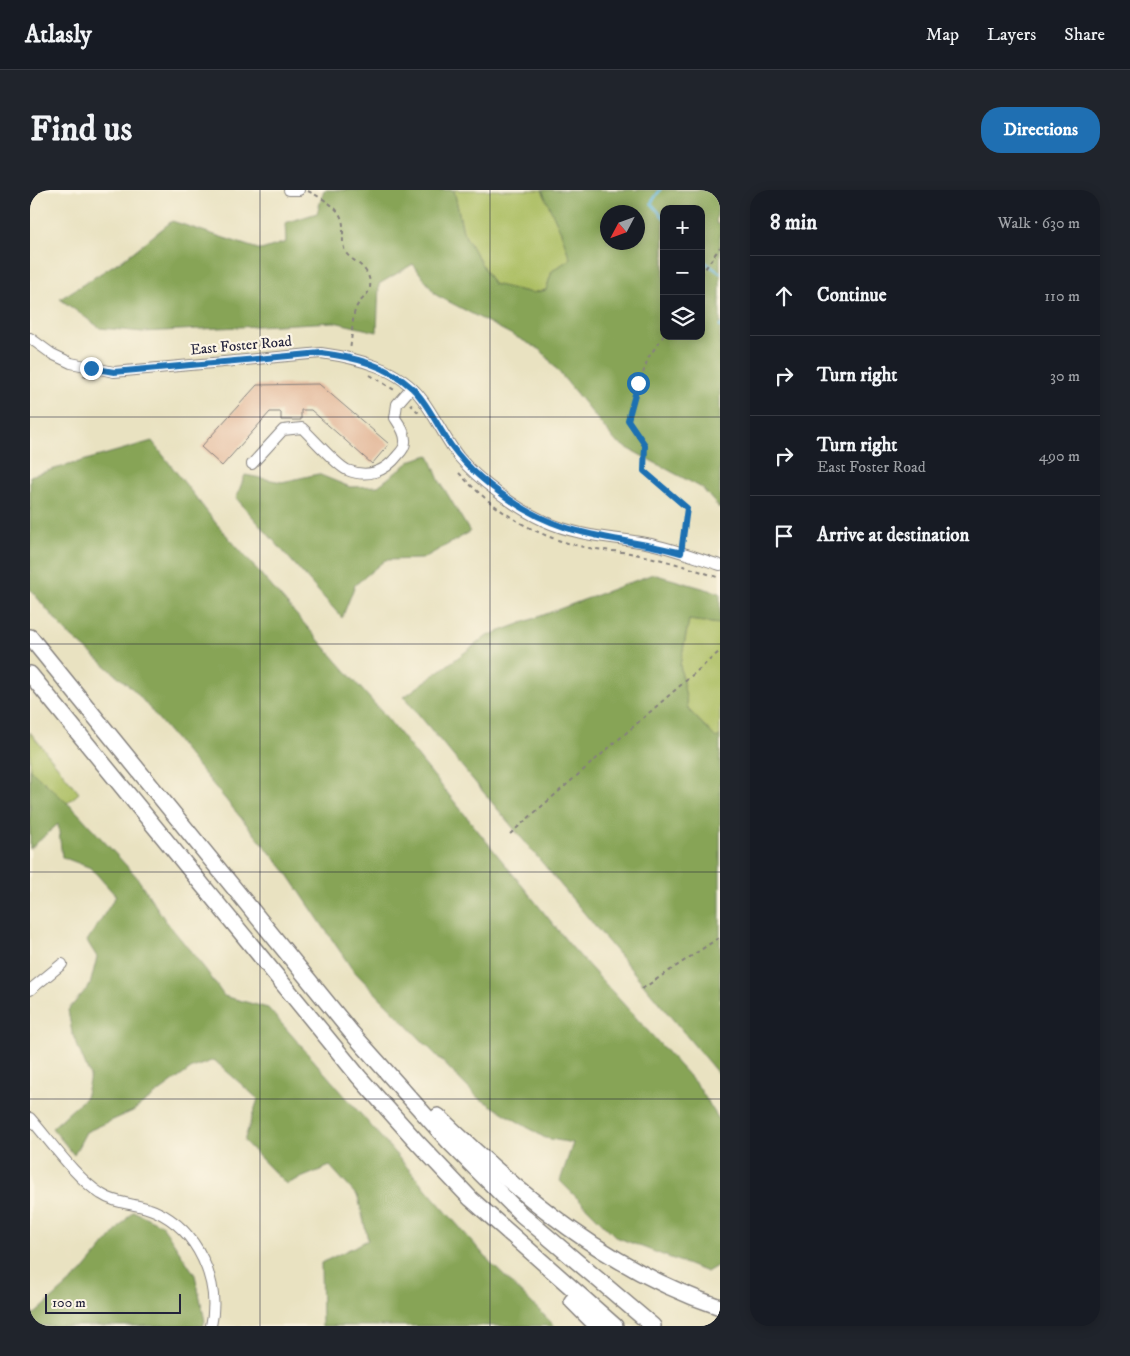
<!DOCTYPE html>
<meta charset="utf-8">
<style>
body{margin:0;font-family:"IM FELL DW Pica",serif;background:#20242c;color:#f1f3f6}
.controls{position:absolute;right:15px;top:15px;display:grid;overflow:hidden;border-radius:10px;box-shadow:0 2px 12px #0003}
.controls button{width:45px;height:45px;display:grid;place-items:center;padding:0;border:0;border-bottom:1px solid #363941;background:#171b24;color:#f1f3f6;font:25px sans-serif}
.compass{position:absolute;left:570px;top:15px;width:45px;height:45px;border-radius:50%;background:#171b24;box-shadow:0 2px 12px #0003;rotate:229deg}
.scale{position:absolute;left:15px;bottom:12px;width:136px;box-sizing:border-box;padding-left:5px;border:2px solid #22223b;border-top:0;font-size:14px;line-height:18px;white-space:nowrap;color:#22223b;-webkit-text-stroke:4px #fcf5e5;paint-order:stroke}
.stop{position:absolute;width:15px;height:15px;margin:-11px;border:4px solid #1f6fb2;border-radius:50%;background:#fff}
.stop.end{background:#1f6fb2;border-color:#fff;box-shadow:0 1px 5px #0008}
.list{margin:0;padding:0;list-style:none}
h2{display:flex;justify-content:space-between;align-items:center;height:65px;margin:0;padding:0 20px;font-size:21px}
h2 small{font-size:16px;font-weight:400;color:#9ea1a6}
.list li{display:grid;grid-template-columns:32px 1fr auto;gap:15px;align-items:center;box-sizing:border-box;height:80px;padding:0 20px;border-top:1px solid #363941}
.list b{display:block;font-size:19px;white-space:nowrap}
.list p{margin:0;font-size:16px;white-space:nowrap;color:#9ea1a6}
.list em{font-size:16px;font-style:normal;color:#9ea1a6}
.icon{flex:none;width:28px;height:28px;fill:none;stroke:currentColor;stroke-width:2;stroke-linecap:round;stroke-linejoin:round}
.map{position:relative;flex:none;width:690px;height:1136px;overflow:hidden;border-radius:20px}
header{display:flex;align-items:center;gap:30px;box-sizing:border-box;height:70px;padding:0 25px;background:#171b24;border-bottom:1px solid #363941}
header strong{font-size:24px}
nav{display:flex;gap:28px;margin-inline-start:auto;font-size:18px}
.intro{display:flex;align-items:center;justify-content:space-between;box-sizing:border-box;height:120px;padding:0 30px}
h1{margin:0;font-size:35px}
.button{padding:12px 22px;border-radius:20px;background:#1f6fb2;color:#fff;font-size:18px;font-weight:700}
main{display:flex;gap:30px;padding:0 30px}
aside{flex:1;background:#171b24;border-radius:20px;box-shadow:0 2px 12px #0003}
.map>svg:first-child{display:block}
.green{fill:#aabd61;stroke:#66704e}
.forest{fill:#87a457;stroke:#546349;fill-rule:evenodd}
.lines{fill:none;stroke-linecap:round;stroke-linejoin:round}
.stream{stroke:#68b9e3;stroke-width:2.5}
.building{fill:#e3b799}
.minor-casing{stroke:#86827e;stroke-width:12}
.highway-casing{stroke:#86827e;stroke-width:18}
.path{stroke:#86827e;stroke-width:2;stroke-dasharray:4 4;stroke-linecap:butt}
.minor{stroke:#fff;stroke-width:10}
.highway{stroke:#fff;stroke-width:15}
.route{stroke:#1f6fb2;stroke-width:6}
.grid{fill:none;stroke:#22223b;stroke-width:1;stroke-opacity:0.55}
.labels{text-anchor:middle;stroke-width:4.5;stroke-linejoin:round;paint-order:stroke}
.street-label{font-size:15px;fill:#22223b;stroke:#fcf5e5}
</style>
<header>
<strong>Atlasly</strong>
<nav><a>Map</a><a>Layers</a><a>Share</a></nav>
</header>
<div class="intro"><h1>Find us</h1><a class="button">Directions</a></div>
<main>
<div class="map">
<svg width="690" height="1136" viewBox="0 0 690 1136">
<rect width="100%" height="100%" fill="#fcf5e5"/>
<filter id="ink" filterUnits="userSpaceOnUse"><feTurbulence type="fractalNoise" baseFrequency=".02" numOctaves="2"/><feDisplacementMap in="SourceGraphic" scale="10" xChannelSelector="R" yChannelSelector="G"/><feConvolveMatrix kernelMatrix="1 2 1 2 8 2 1 2 1" color-interpolation-filters="sRGB"/></filter>
<filter id="wash" filterUnits="userSpaceOnUse"><feTurbulence type="fractalNoise" baseFrequency=".0096" numOctaves="4" result="noise"/><feDisplacementMap in="SourceGraphic" scale="20" xChannelSelector="R" yChannelSelector="G"/><feGaussianBlur stdDeviation="1.12" result="paint"/><feColorMatrix in="noise" values="0 0 0 0 0 0 0 0 0 0 0 0 0 0 0 0 0 1.4 0 .05"/><feComposite in="paint" operator="in"/></filter>
<g filter="url(#wash)">
<rect width="100%" height="100%" fill="#e9e2c1"/>
<!-- green -->
<g class="green">
<polygon points="424,0 512,0 531,42 540,69 522,81 516,100 502,103 463,95 433,42"/>
<polygon points="659,430 690,434 690,546 686,548 658,519 650,475"/>
<polygon points="0,542 49,603 0,645"/>
</g>
<!-- forest -->
<g class="forest">
<path d="M294,0H424L433,42L463,94L502,103L516,100L522,81L540,69L531,42L512,0H690L686,33L690,35V319L672,298L586,252L511,160L406,105L383,74L349,94L347,142L304,132L113,142L70,138L30,109L98,66L142,31L231,60L256,52L255,33L287,23ZM634,19H671V146H634ZM578,22H608V52H578Z"/>
<polygon points="122,251 185,332 357,528 540,755 668,896 690,931 690,1074 677,1082 586,1047 530,991 543,953 515,948 447,907 322,779 257,683 105,501 35,441 0,399 0,286"/>
<polygon points="399,265 409,290 440,342 392,369 355,370 325,395 312,428 206,308 215,285 252,292 288,284 320,297 348,296 382,270"/>
<polygon points="623,384 690,403 690,434 659,430 650,475 658,519 686,548 690,546 690,886 374,507 457,446"/>
<polygon points="0,579 46,621 106,686 135,730 176,780 194,806 238,818 460,1072 525,1136 292,1136 291,1073 338,1050 328,1007 300,976 256,994 214,951 228,909 184,870 162,878 103,921 56,942 44,965 22,938 55,908 60,886 42,843 38,820 60,795 67,767 57,751 86,706 61,678 32,667 28,634 0,659"/>
<polygon points="103,1021 132,1035 165,1085 175,1131 173,1136 0,1136 0,1125 6,1123 52,1082"/>
</g>
<g class="lines">
<!-- stream -->
<g class="stream">
<polyline points="630,0 621,13 634,28"/>
<polyline points="671,69 690,83"/>
<polyline points="690,135 690,137"/>
</g>
</g>
<g id="blocks">
<!-- building -->
<polygon class="building" points="289,194 359,254 342,274 281,220 271,220 271,230 251,230 251,222 240,222 192,276 171,257 227,195"/>
</g>
</g>
<g filter="url(#ink)">
<use href="#blocks" fill-opacity="0" stroke="#86827e" stroke-width="1"/>
<g class="lines">
<defs>
<g id="minor">
<polyline points="259,0 269,0"/>
<path d="M0,148L22,164L41,173L84,182L291,163C327,168 369,178 392,209C406,228 415,249 429,267C448,290 486,318 514,331C544,345 577,347 610,352C637,356 664,367 690,375"/>
<path d="M222,274L253,240L272,238C282,247 306,275 317,280C337,288 355,282 368,265C371,262 375,257 375,252C376,243 369,234 365,228L367,214L381,198"/>
<polyline points="0,800 32,774"/>
<path d="M0,928C21,952 45,987 71,1004C87,1015 108,1013 125,1021C168,1040 191,1092 181,1136"/>
</g>
<g id="highway">
<polyline points="0,447 321,842 420,953 492,1025 623,1136"/>
<polyline points="0,484 329,887 387,952 441,1009 585,1136"/>
<path d="M408,926C491,1006 579,1080 690,1117"/>
<polyline points="542,1111 567,1136"/>
</g>
</defs>
<!-- minor casing -->
<use href="#minor" class="minor-casing"/>
<!-- highway casing -->
<use href="#highway" class="highway-casing"/>
<!-- path -->
<g class="path">
<path d="M278,1C295,10 315,19 313,41C313,49 312,56 316,63C322,72 337,74 340,92C342,105 330,108 326,118C322,125 322,150 320,160"/>
<polyline points="671,85 690,57"/>
<polyline points="634,145 618,168 598,230 615,255 614,281 657,318 652,354"/>
<polyline points="340,185 366,201"/>
<polyline points="53,186 68,189"/>
<polyline points="380,214 391,225"/>
<path d="M429,283C464,321 508,349 559,358C576,361 593,361 609,365C637,370 663,379 690,388"/>
<polyline points="480,644 690,461"/>
<polyline points="612,799 690,747"/>
</g>
<!-- minor -->
<use href="#minor" class="minor"/>
<!-- highway -->
<use href="#highway" class="highway"/>
</g>
</g>
<g class="lines" filter="url(#ink)">
<!-- route -->
<path class="route" d="M61,178L84,182L291,163C324,167 357,175 382,198C397,212 405,232 416,248C432,273 455,293 479,309C537,350 586,345 651,363L657,318L614,281L615,255L598,230L608,193"/>
</g>
<!-- grid -->
<path class="grid" d="M230,0V1136M460,0V1136M0,227H690M0,454H690M0,682H690M0,909H690"/>
<g class="labels">
<!-- street labels -->
<g class="street-label">
<text transform="translate(211 155) rotate(-5)" y="5">East Foster Road</text>
</g>
</g>
</svg>
<div class="controls">
<button>+</button>
<button>−</button>
<button><svg class="icon" aria-label="layers" viewBox="0 0 24 24"><path d="M12 4l9 5-9 5-9-5zM3 14l9 5 9-5"/></svg></button>
</div>
<svg class="compass" viewBox="-18 -18 36 36"><path d="M0-13l5 13h-10z" fill="#e53935"/><path d="M0 13l5-13h-10z" fill="#9ea1a6"/></svg>
<div class="scale">100 m</div>
<div class="stop" style="left:608px;top:193px"></div>
<div class="stop end" style="left:61px;top:178px"></div>
</div>
<aside>
<h2>8 min<small>Walk · 630 m</small></h2>
<ul class="list">
<li><svg class="icon" aria-label="ahead" viewBox="0 0 24 24"><path d="M12 20V5M6 11l6-6 6 6"/></svg><div><b>Continue</b></div><em>110 m</em></li>
<li><svg class="icon" aria-label="right" viewBox="0 0 24 24"><path d="M7 20v-9h11M14 6l5 5-5 5"/></svg><div><b>Turn right</b></div><em>30 m</em></li>
<li><svg class="icon" aria-label="right" viewBox="0 0 24 24"><path d="M7 20v-9h11M14 6l5 5-5 5"/></svg><div><b>Turn right</b><p>East Foster Road</p></div><em>490 m</em></li>
<li><svg class="icon" aria-label="arrive" viewBox="0 0 24 24"><path d="M6 21V4h12l-3 4 3 4H6"/></svg><div><b>Arrive at destination</b></div></li>
</ul>
</aside>
</main>
